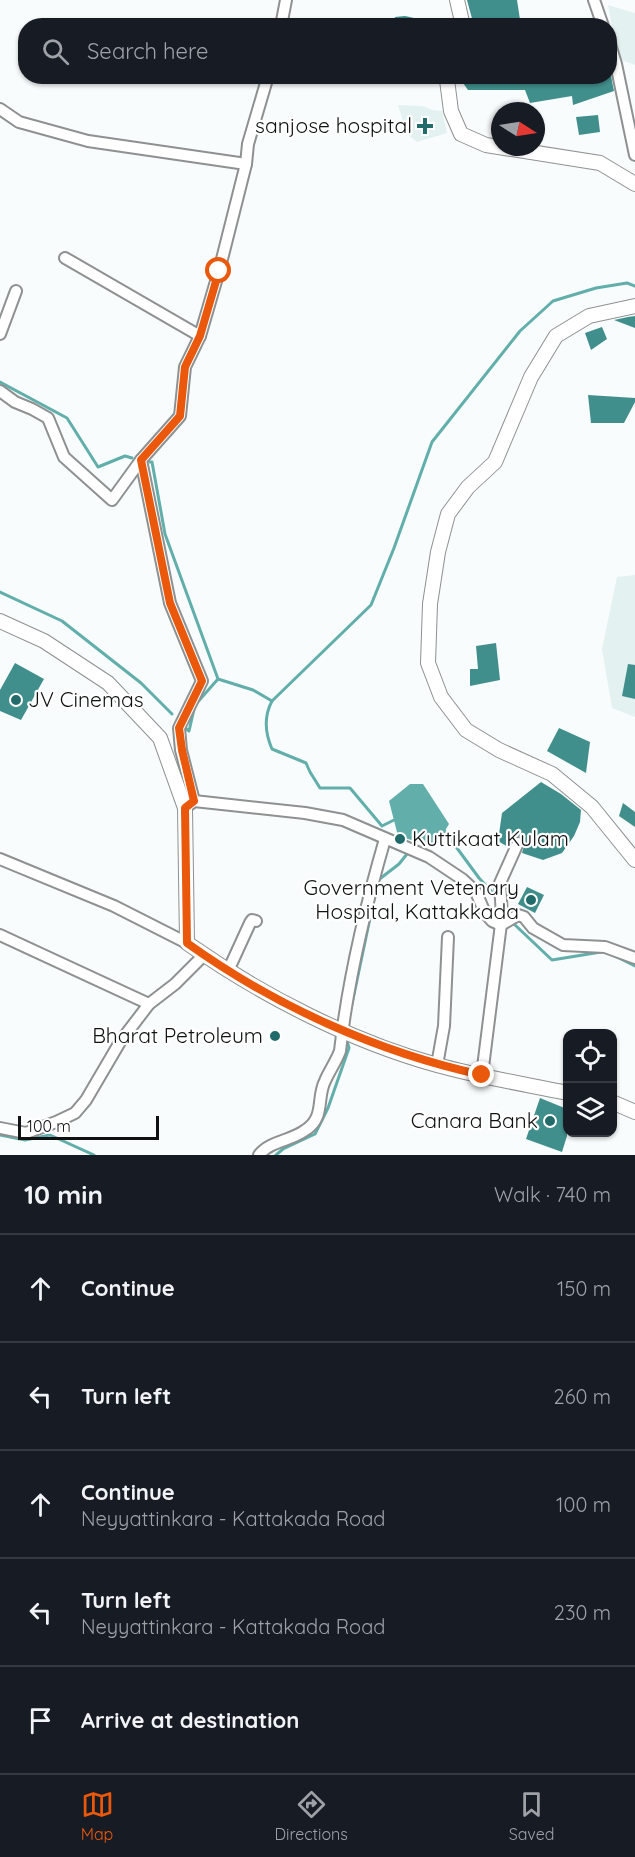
<!DOCTYPE html>
<meta charset="utf-8">
<style>
body{margin:0;font-family:Quicksand,sans-serif;background:#242831;color:#f1f3f6}
.controls{position:absolute;right:18px;bottom:18px;display:grid;overflow:hidden;border-radius:12px;box-shadow:0 2px 4px #0004}
.controls button{width:54px;height:54px;display:grid;place-items:center;padding:0;border:0;border-bottom:2px solid #363941;background:#171b24;color:#f1f3f6;font:30px sans-serif}
.compass{position:absolute;left:491px;top:102px;width:54px;height:54px;border-radius:50%;background:#171b24;box-shadow:0 2px 4px #0004;rotate:102deg}
.scale{position:absolute;left:18px;bottom:15px;width:141px;box-sizing:border-box;padding-left:6px;border:3px solid #101212;border-top:0;font-size:16px;line-height:21px;white-space:nowrap;color:#101212;-webkit-text-stroke:4px #fff;paint-order:stroke}
.stop{position:absolute;width:18px;height:18px;margin:-14px;border:4px solid #ea580c;border-radius:50%;background:#fff}
.stop.end{background:#ea580c;border-color:#fff;box-shadow:0 2px 6px #0008}
.list{margin:0;padding:0;list-style:none}
h2{display:flex;justify-content:space-between;align-items:center;height:78px;margin:0;padding:0 24px;font-size:26px}
h2 small{font-size:20px;font-weight:400;color:#9ea1a6}
.list li{display:grid;grid-template-columns:39px 1fr auto;gap:18px;align-items:center;box-sizing:border-box;height:108px;padding:0 24px;border-top:2px solid #363941}
.list b{display:block;font-size:22px;white-space:nowrap}
.list p{margin:0;font-size:20px;white-space:nowrap;color:#9ea1a6}
.list em{font-size:20px;font-style:normal;color:#9ea1a6}
.icon{flex:none;width:33px;height:33px;fill:none;stroke:currentColor;stroke-width:2;stroke-linecap:round;stroke-linejoin:round}
.map{position:relative;flex:none;width:635px;height:1155px;overflow:hidden}
.search{position:absolute;background:#171b24;box-shadow:0 2px 4px #0004;left:18px;right:18px;top:18px;height:66px;display:flex;align-items:center;gap:15px;box-sizing:border-box;padding:0 21px;border-radius:24px;color:#9ea1a6;font-size:22px}
.sheet{height:618px;background:#171b24}
nav{display:flex;justify-content:space-around;align-items:center;box-sizing:border-box;height:84px;border-top:2px solid #363941;background:#171b24;font-size:16px;color:#9ea1a6}
nav a{display:grid;justify-items:center;gap:3px}
nav .on{color:#ea580c}
.map>svg:first-child{display:block}
.built{fill:#e4f1f1}
.water{fill:#61aeaa}
.lines{fill:none;stroke-linecap:round;stroke-linejoin:round}
.stream{stroke:#61aeaa;stroke-width:3}
.building{fill:#418f8c}
.minor-casing{stroke:#8e9191;stroke-width:14}
.major-casing{stroke:#8e9191;stroke-width:16}
.minor{stroke:#fff;stroke-width:10}
.major{stroke:#fff;stroke-width:14}
.route{stroke:#ea580c;stroke-width:8}
.poi-dot{fill:#216c6a;stroke:#fff;stroke-width:2}
.labels{text-anchor:middle;stroke-width:4.5;stroke-linejoin:round;paint-order:stroke}
.poi-label{font-size:21px;fill:#101212;stroke:#fff;text-anchor:end}
</style>
<div class="map">
<svg width="635" height="1155" viewBox="0 0 635 1155">
<rect width="100%" height="100%" fill="#f8fcfc"/>
<!-- built -->
<g class="built">
<polygon points="608,5 635,13 635,65 618,59"/>
<polygon points="398,105 423,106 432,110 442,111 447,133 417,142 407,134"/>
<polygon points="635,575 635,717 612,708 602,649 617,577"/>
</g>
<!-- water -->
<polygon class="water" points="410,784 423,784 449,824 435,847 398,836 389,801"/>
<g class="lines">
<!-- stream -->
<g class="stream">
<polyline points="0,382 67,418 98,467 125,456 132,458"/>
<path d="M150,462H152L165,534L218,679L253,690L272,701C264,716 265,733 272,749L306,763L310,772L320,788H350L382,826L396,819"/>
<polyline points="0,592 62,621 141,683 172,714"/>
<polyline points="272,701 371,605 394,548 432,442 520,331 553,301 596,288 627,283 635,286"/>
<polyline points="184,727 189,731 195,705 218,679"/>
<polyline points="443,829 479,878 494,894"/>
<polyline points="377,881 399,864 407,854"/>
<polyline points="514,924 552,960 601,952"/>
<polyline points="615,956 635,966"/>
<polyline points="352,1004 374,899"/>
<polyline points="0,1135 25,1140 50,1135 94,1155"/>
<polyline points="276,1155 283,1149 315,1134 328,1108 349,1048 347,1041"/>
</g>
</g>
<!-- building -->
<g class="building">
<polygon points="467,0 517,0 521,26 474,26"/>
<polygon points="405,16 432,22 432,26 392,26 395,17"/>
<polygon points="458,76 611,76 614,91 573,105 572,96 530,103 525,90 468,90"/>
<polygon points="598,115 600,132 579,135 576,117"/>
<polygon points="635,316 635,328 614,320 628,317"/>
<polygon points="602,327 607,339 591,350 585,333"/>
<polygon points="588,395 635,398 635,402 624,423 591,423"/>
<polygon points="496,643 500,680 470,686 470,669 478,669 476,646"/>
<polygon points="15,663 44,679 21,720 0,711 0,690"/>
<polygon points="628,664 635,665 635,699 622,696"/>
<polygon points="559,728 590,742 586,773 547,751"/>
<polygon points="541,782 561,794 581,810 580,822 574,836 562,853 543,860 522,853 525,843 521,836 513,837 508,847 498,841 502,813"/>
<polygon points="623,803 635,812 635,827 619,816"/>
<polygon points="527,887 544,895 535,913 518,904"/>
<polygon points="540,1098 567,1109 567,1136 562,1152 526,1139"/>
</g>
<g class="lines">
<defs>
<g id="minor">
<polyline points="594,0 603,26"/>
<polyline points="281,26 286,0"/>
<polyline points="610,44 616,64 635,155"/>
<polyline points="0,109 19,122 88,141 246,164"/>
<polyline points="65,258 200,336"/>
<polyline points="0,334 16,291"/>
<polyline points="0,391 15,402 32,409 48,418 64,457 112,500 141,460"/>
<polyline points="194,801 305,813 343,820 429,857 462,879 476,892 485,913 492,921 501,925 518,915 524,917 533,928 563,945 605,947 635,958"/>
<polyline points="185,808 194,801 181,750 179,728 202,681 170,603 141,460 180,416 185,367 200,336 219,271 246,164 248,144 268,76"/>
<polyline points="0,859 114,906 187,943"/>
<polyline points="0,935 149,1004"/>
<polyline points="228,971 250,923 252,920 256,921"/>
<polyline points="437,1065 444,1026 448,937"/>
<polyline points="482,1075 502,916 500,883 518,843"/>
<polyline points="0,1128 26,1133 56,1122 75,1113 86,1100 120,1042 149,1004 175,984 204,955"/>
<path d="M259,1155C270,1141 290,1141 304,1131C326,1118 316,1098 325,1081C329,1071 336,1062 340,1051C348,979 365,908 385,839"/>
</g>
<g id="major">
<polyline points="457,0 463,26"/>
<polyline points="449,76 447,80 451,111 461,134 486,145 600,163 635,184"/>
<polyline points="635,306 589,316 556,336 531,377 495,462 468,487 448,514 438,552 430,604 428,663 441,697 466,730 499,750 552,774 592,807 635,860"/>
<path d="M0,621L44,641L108,683L160,738L185,808L187,943C261,995 350,1041 437,1065C480,1077 524,1084 568,1093"/>
<polyline points="612,1102 635,1112"/>
</g>
</defs>
<!-- minor casing -->
<use href="#minor" class="minor-casing"/>
<!-- major casing -->
<use href="#major" class="major-casing"/>
<!-- minor -->
<use href="#minor" class="minor"/>
<!-- major -->
<use href="#major" class="major"/>
</g>
<g class="lines">
<!-- route -->
<path class="route" d="M219,271L200,336L185,367L180,416L141,460L170,603L202,681L179,728L182,750L194,801L185,808L187,943C275,1006 377,1052 482,1075"/>
</g>
<!-- markers -->
<g class="poi-dot">
<path d="M422 117h6v6h6v6h-6v6h-6v-6h-6v-6h6z"/>
<circle cx="16" cy="700" r="6"/>
<circle cx="400" cy="839" r="6"/>
<circle cx="531" cy="900" r="6"/>
<circle cx="275" cy="1036" r="6"/>
<circle cx="550" cy="1121" r="6"/>
</g>
<g class="labels">
<!-- poi labels -->
<g class="poi-label">
<text x="412" y="133">sanjose hospital</text>
<text x="28" y="707" text-anchor="start">JV Cinemas</text>
<text x="412" y="846" text-anchor="start">Kuttikaat Kulam</text>
<text x="519" y="895">Government Vetenary<tspan x="519" dy="24">Hospital, Kattakkada</tspan></text>
<text x="263" y="1043">Bharat Petroleum</text>
<text x="538" y="1128">Canara Bank</text>
</g>
</g>
</svg>
<div class="controls">
<button><svg class="icon" aria-label="locate" viewBox="0 0 24 24"><circle cx="12" cy="12" r="6"/><path d="M12 2v4M12 18v4M2 12h4M18 12h4"/></svg></button>
<button><svg class="icon" aria-label="layers" viewBox="0 0 24 24"><path d="M12 4l9 5-9 5-9-5zM3 14l9 5 9-5"/></svg></button>
</div>
<svg class="compass" viewBox="-18 -18 36 36"><path d="M0-13l5 13h-10z" fill="#e53935"/><path d="M0 13l5-13h-10z" fill="#9ea1a6"/></svg>
<div class="scale">100 m</div>
<div class="stop" style="left:219px;top:271px"></div>
<div class="stop end" style="left:482px;top:1075px"></div>
<div class="search"><svg class="icon" aria-label="search" viewBox="0 0 24 24"><circle cx="10" cy="10" r="6"/><path d="M15 15l6 6"/></svg>Search here</div>
</div>
<section class="sheet">
<h2>10 min<small>Walk · 740 m</small></h2>
<ul class="list">
<li><svg class="icon" aria-label="ahead" viewBox="0 0 24 24"><path d="M12 20V5M6 11l6-6 6 6"/></svg><div><b>Continue</b></div><em>150 m</em></li>
<li><svg class="icon" aria-label="left" viewBox="0 0 24 24"><path d="M17 20v-9H6M10 6l-5 5 5 5"/></svg><div><b>Turn left</b></div><em>260 m</em></li>
<li><svg class="icon" aria-label="ahead" viewBox="0 0 24 24"><path d="M12 20V5M6 11l6-6 6 6"/></svg><div><b>Continue</b><p>Neyyattinkara - Kattakada Road</p></div><em>100 m</em></li>
<li><svg class="icon" aria-label="left" viewBox="0 0 24 24"><path d="M17 20v-9H6M10 6l-5 5 5 5"/></svg><div><b>Turn left</b><p>Neyyattinkara - Kattakada Road</p></div><em>230 m</em></li>
<li><svg class="icon" aria-label="arrive" viewBox="0 0 24 24"><path d="M6 21V4h12l-3 4 3 4H6"/></svg><div><b>Arrive at destination</b></div></li>
</ul>
</section>
<nav>
<a class="on"><svg class="icon" aria-label="map" viewBox="0 0 24 24"><path d="M3 6l6-2 6 2 6-2v14l-6 2-6-2-6 2zM9 4v14M15 6v14"/></svg>Map</a>
<a><svg class="icon" aria-label="directions" viewBox="0 0 24 24"><path d="M12 3l9 9-9 9-9-9zM9 14v-3h6M13 9l2 2-2 2"/></svg>Directions</a>
<a><svg class="icon" aria-label="saved" viewBox="0 0 24 24"><path d="M7 4h10v16l-5-4-5 4z"/></svg>Saved</a>
</nav>
